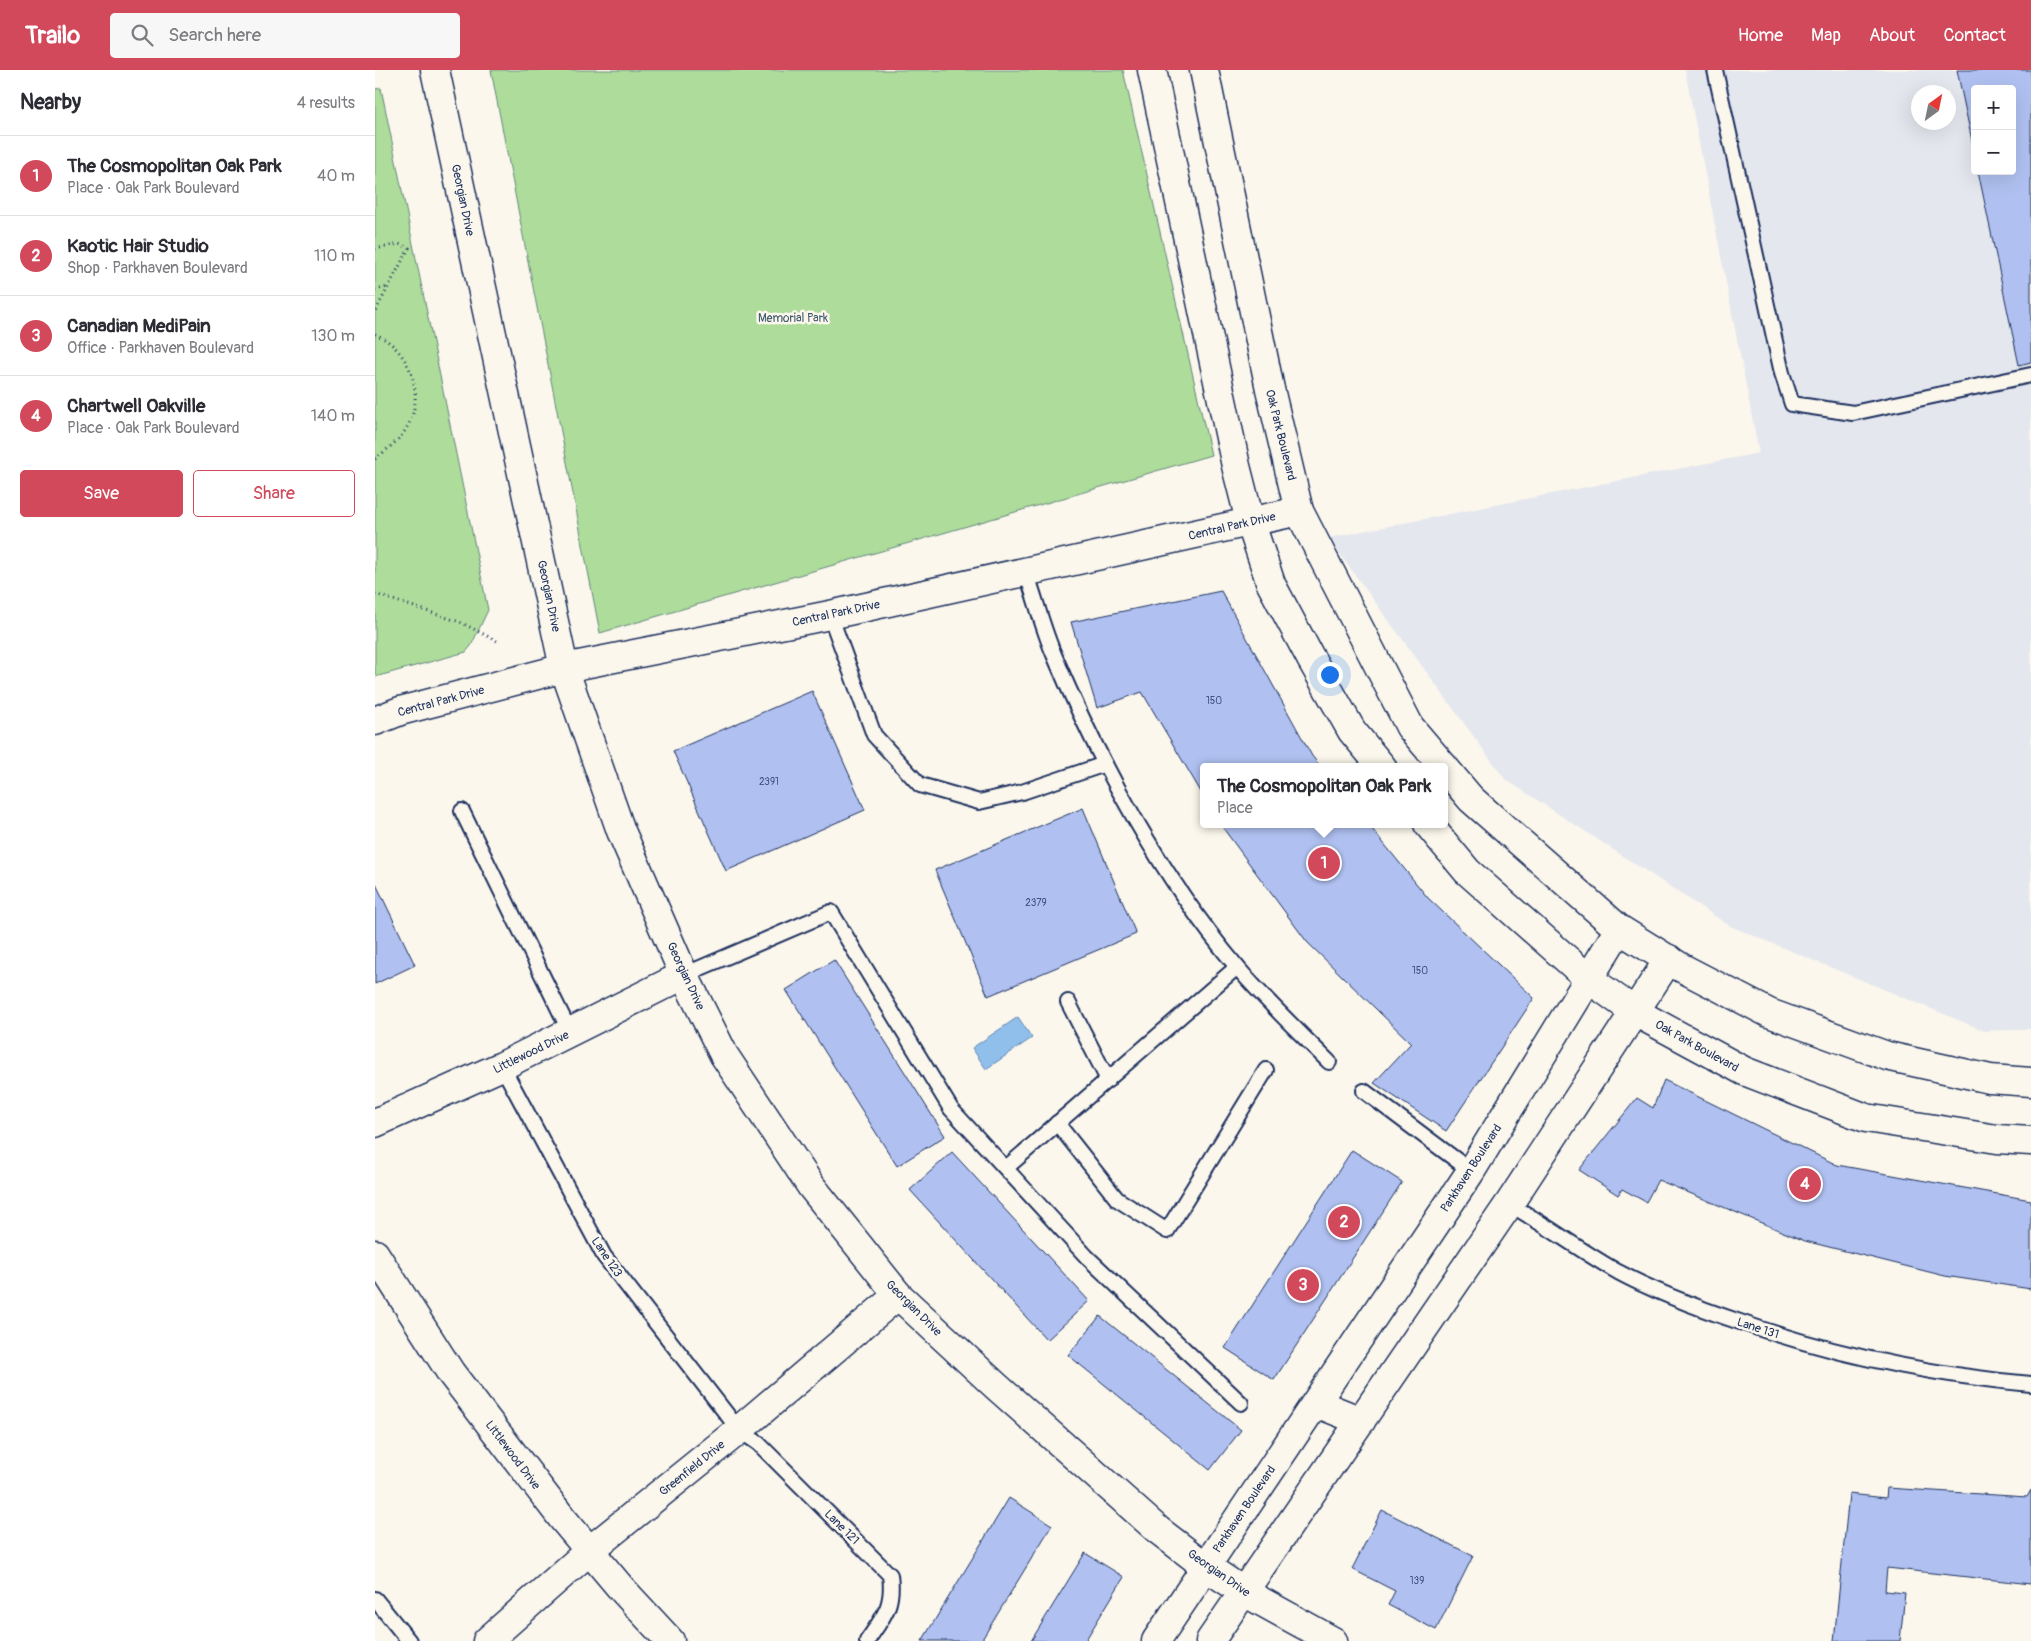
<!DOCTYPE html>
<meta charset="utf-8">
<style>
body{margin:0;font-family:Pangolin,sans-serif;background:#f7f7f7;color:#2b2b33}
.controls{position:absolute;right:15px;top:15px;display:grid;overflow:hidden;border-radius:5px;box-shadow:0 5px 20px #0002}
.controls button{width:45px;height:45px;display:grid;place-items:center;padding:0;border:0;border-bottom:1px solid #e1e1e2;background:#fff;color:#2b2b33;font:25px sans-serif}
.compass{position:absolute;left:1536px;top:15px;width:45px;height:45px;border-radius:50%;background:#fff;box-shadow:0 5px 20px #0002;rotate:33deg}
.you{position:absolute;left:954px;top:604px;width:18px;height:18px;margin:-12px;border:4px solid #fff;border-radius:50%;background:#1a73e8;box-shadow:0 0 0 8px #1a73e833}
.badge{display:grid;place-items:center;width:32px;height:32px;border-radius:50%;background:#d1495b;color:#fff;font-size:16px;font-weight:700}
.pin{position:absolute;translate:-50% -50%;border:2px solid #fff;box-shadow:0 1px 5px #0006}
.popup{position:absolute;left:825px;top:693px;width:248px;height:65px;box-sizing:border-box;display:grid;place-content:center;border-radius:5px;background:#fff;filter:drop-shadow(0 1px 4px #0005);font-size:16px;white-space:nowrap;color:#7c7c81}
.popup b{font-size:19px;color:#2b2b33}
.popup::after{content:'';position:absolute;left:50%;top:100%;margin-left:-10px;border:10px solid transparent;border-top-color:#fff}
.list{margin:0;padding:0;list-style:none}
h2{display:flex;justify-content:space-between;align-items:center;height:65px;margin:0;padding:0 20px;font-size:21px}
h2 small{font-size:16px;font-weight:400;color:#7c7c81}
.list li{display:grid;grid-template-columns:32px 1fr auto;gap:15px;align-items:center;box-sizing:border-box;height:80px;padding:0 20px;border-top:1px solid #e1e1e2}
.list b{display:block;font-size:19px;white-space:nowrap}
.list p{margin:0;font-size:16px;white-space:nowrap;color:#7c7c81}
.list em{font-size:16px;font-style:normal;color:#7c7c81}
.actions{display:flex;gap:10px;padding:15px 20px}
.actions a{flex:1;padding:11px 0;border:1px solid #d1495b;border-radius:5px;text-align:center;font-size:18px;color:#d1495b}
.actions .main{background:#d1495b;color:#fff}
.icon{flex:none;width:28px;height:28px;fill:none;stroke:currentColor;stroke-width:2;stroke-linecap:round;stroke-linejoin:round}
.map{position:relative;flex:none;width:1656px;height:1571px;overflow:hidden}
header{display:flex;align-items:center;gap:30px;box-sizing:border-box;height:70px;padding:0 25px;background:#d1495b;color:#fff}
header strong{font-size:24px}
nav{display:flex;gap:28px;margin-inline-start:auto;font-size:18px}
.search{width:350px;height:45px;background:#f7f7f7;display:flex;align-items:center;gap:12px;box-sizing:border-box;padding:0 18px;border-radius:5px;color:#7c7c81;font-size:19px}
main{display:flex}
aside{flex:1;background:#fff}
.map>svg:first-child{display:block}
.built{fill:#e4e7ee;fill-rule:evenodd}
.green{fill:#aedc9b;stroke:#64867c}
.water{fill:#90bfeb;stroke:#6185b3}
.building{fill:#b0c1f1;stroke:#1b2f5e}
.lines{fill:none;stroke-linecap:round;stroke-linejoin:round}
.service-casing{stroke:#1b2f5e;stroke-width:18}
.minor-casing{stroke:#1b2f5e;stroke-width:31}
.tertiary-casing{stroke:#1b2f5e;stroke-width:31}
.path{stroke:#1b2f5e;stroke-width:3;stroke-dasharray:1 4;stroke-linecap:butt}
.service{stroke:#fbf7ec;stroke-width:14}
.minor{stroke:#fbf7ec;stroke-width:28}
.tertiary{stroke:#fbf7ec;stroke-width:28}
.labels{text-anchor:middle;stroke-width:5;stroke-linejoin:round;paint-order:stroke}
.number-label{font-size:10px;fill:#405483}
.street-label{font-size:12px;fill:#1b2f5e;stroke:#fbf7ec}
.park-label{font-size:12px;fill:#405a6d;stroke:#fbf7ec}
</style>
<header>
<strong>Trailo</strong>
<div class="search"><svg class="icon" aria-label="search" viewBox="0 0 24 24"><circle cx="10" cy="10" r="6"/><path d="M15 15l6 6"/></svg>Search here</div>
<nav><a>Home</a><a>Map</a><a>About</a><a>Contact</a></nav>
</header>
<main>
<aside>
<h2>Nearby<small>4 results</small></h2>
<ul class="list">
<li><span class="badge">1</span><div><b>The Cosmopolitan Oak Park</b><p>Place · Oak Park Boulevard</p></div><em>40 m</em></li>
<li><span class="badge">2</span><div><b>Kaotic Hair Studio</b><p>Shop · Parkhaven Boulevard</p></div><em>110 m</em></li>
<li><span class="badge">3</span><div><b>Canadian MediPain</b><p>Office · Parkhaven Boulevard</p></div><em>130 m</em></li>
<li><span class="badge">4</span><div><b>Chartwell Oakville</b><p>Place · Oak Park Boulevard</p></div><em>140 m</em></li>
</ul>
<div class="actions"><a class="main">Save</a><a>Share</a></div>
</aside>
<div class="map">
<svg width="1656" height="1571" viewBox="0 0 1656 1571">
<rect width="100%" height="100%" fill="#fbf7ec"/>
<filter id="ink" filterUnits="userSpaceOnUse"><feTurbulence type="fractalNoise" baseFrequency=".02" numOctaves="2"/><feDisplacementMap in="SourceGraphic" scale="10" xChannelSelector="R" yChannelSelector="G"/><feConvolveMatrix kernelMatrix="1 2 1 2 8 2 1 2 1" color-interpolation-filters="sRGB"/></filter>
<g filter="url(#ink)">
<!-- built -->
<path class="built" d="M1310,0H1656V959L1610,961L1355,856L1130,709L953,468L1384,383ZM1600,19H1637V101H1600ZM1544,22H1574V52H1544Z"/>
<!-- green -->
<g class="green">
<polygon points="116,0 748,0 836,385 225,563"/>
<polygon points="6,18 113,540 96,576 91,582 0,607 0,19"/>
</g>
<!-- water -->
<polygon class="water" points="643,947 657,968 611,999 597,978"/>
<!-- building -->
<g class="building">
<polygon points="1582,0 1656,0 1656,292 1644,295 1603,101 1637,101 1637,19 1600,19 1600,85"/>
<polygon points="846,521 937,686 946,697 829,697 829,727 767,622 722,638 696,552"/>
<polygon points="437,621 490,740 351,801 298,681"/>
<polygon points="708,738 761,864 613,926 560,800"/>
<polygon points="845,754 993,754 1053,828 1159,928 1071,1061 999,1013 1036,973 932,872"/>
<polygon points="0,812 40,895 0,914"/>
<polygon points="459,890 570,1066 522,1096 411,920"/>
<polygon points="1289,1010 1462,1095 1656,1130 1656,1219 1570,1206 1430,1171 1283,1110 1271,1132 1247,1119 1243,1125 1204,1100 1262,1028 1278,1038"/>
<polygon points="977,1080 1027,1112 899,1310 850,1278"/>
<polygon points="577,1082 714,1231 672,1270 535,1120"/>
<polygon points="725,1246 866,1360 835,1400 693,1285"/>
<polygon points="1512,1418 1652,1427 1656,1420 1656,1514 1512,1498 1510,1521 1530,1523 1525,1571 1459,1571 1474,1424 1511,1428"/>
<polygon points="634,1428 677,1455 606,1571 547,1571"/>
<polygon points="1007,1440 1098,1486 1061,1560 1013,1535 1020,1521 977,1499"/>
<polygon points="710,1483 749,1507 710,1571 656,1571"/>
</g>
<g class="lines">
<defs>
<g id="service">
<polyline points="1340,0 1407,303 1417,334 1478,343 1656,305"/>
<path d="M651,502C661,530 668,560 680,587C725,694 787,808 862,897C890,930 923,961 954,992"/>
<polyline points="455,545 499,665 545,715 604,732 647,722 730,694"/>
<polyline points="87,741 195,962"/>
<polyline points="309,905 456,842 576,1039 712,1187 866,1333"/>
<polyline points="693,932 733,1010"/>
<path d="M127,996L229,1186L364,1360L383,1373L515,1505C519,1536 509,1546 492,1571"/>
<polyline points="989,1021 1096,1101"/>
<polyline points="682,1053 742,1129 792,1161 891,1000"/>
<polyline points="631,1098 862,897"/>
<path d="M1134,1134C1171,1155 1206,1181 1243,1202C1282,1223 1323,1238 1365,1252C1460,1285 1556,1305 1656,1314"/>
<polyline points="0,1529 34,1571"/>
</g>
<g id="minor">
<polyline points="60,0 189,598 246,761 309,905 349,985 436,1116 523,1225 621,1316 783,1460 830,1496 869,1522 958,1571"/>
<polyline points="0,651 25,641 189,598 455,545 924,441"/>
<polyline points="0,1053 127,996 309,905"/>
<polyline points="0,1184 76,1303 187,1448 245,1517 295,1571"/>
<polyline points="941,1333 986,1351"/>
<polyline points="112,1571 214,1481 364,1360 523,1225"/>
<polyline points="781,1571 1096,1101 1244,859"/>
<polyline points="835,1571 1134,1134 1294,889"/>
</g>
<g id="tertiary">
<polyline points="777,0 861,396 875,451 896,514 935,587 977,661 1007,697"/>
<polyline points="829,0 895,319 924,441 1035,657 1069,697"/>
<polyline points="1069,697 1096,729 1244,859 1307,898 1394,943 1512,986 1615,1009 1656,1012"/>
<polyline points="1053,754 1092,801 1214,909 1260,942 1369,1001 1491,1048 1622,1069 1656,1071"/>
</g>
</defs>
<!-- service casing -->
<use href="#service" class="service-casing"/>
<!-- minor casing -->
<use href="#minor" class="minor-casing"/>
<!-- tertiary casing -->
<use href="#tertiary" class="tertiary-casing"/>
<!-- path -->
<g class="path">
<polyline points="0,179 24,174 34,178 0,242"/>
<polyline points="0,220 13,217"/>
<path d="M0,264C35,279 52,325 31,359C24,371 11,380 0,389"/>
<polyline points="0,524 85,552 124,572"/>
</g>
<!-- service -->
<use href="#service" class="service"/>
<!-- minor -->
<use href="#minor" class="minor"/>
<!-- tertiary -->
<use href="#tertiary" class="tertiary"/>
</g>
</g>
<g class="labels">
<!-- number labels -->
<g class="number-label">
<text x="839" y="634">150</text>
<text x="394" y="715">2391</text>
<text x="661" y="836">2379</text>
<text x="1045" y="904">150</text>
<text x="1042" y="1514">139</text>
</g>
<!-- street labels -->
<g class="street-label">
<text transform="translate(88 130) rotate(78)" y="4">Georgian Drive</text>
<text transform="translate(906 365) rotate(76)" y="4">Oak Park Boulevard</text>
<text transform="translate(857 456) rotate(-13)" y="4">Central Park Drive</text>
<text transform="translate(174 526) rotate(78)" y="4">Georgian Drive</text>
<text transform="translate(461 543) rotate(-12)" y="4">Central Park Drive</text>
<text transform="translate(66 631) rotate(-15)" y="4">Central Park Drive</text>
<text transform="translate(311 906) rotate(65)" y="4">Georgian Drive</text>
<text transform="translate(1322 976) rotate(29)" y="4">Oak Park Boulevard</text>
<text transform="translate(156 982) rotate(-26)" y="4">Littlewood Drive</text>
<text transform="translate(1096 1098) rotate(-57)" y="4">Parkhaven Boulevard</text>
<text transform="translate(232 1187) rotate(56)" y="4">Lane 123</text>
<text transform="translate(539 1238) rotate(45)" y="4">Georgian Drive</text>
<text transform="translate(1383 1258) rotate(18)" y="4">Lane 131</text>
<text transform="translate(138 1385) rotate(53)" y="4">Littlewood Drive</text>
<text transform="translate(317 1398) rotate(-39)" y="4">Greenfield Drive</text>
<text transform="translate(869 1439) rotate(-56)" y="4">Parkhaven Boulevard</text>
<text transform="translate(467 1457) rotate(45)" y="4">Lane 121</text>
<text transform="translate(844 1503) rotate(35)" y="4">Georgian Drive</text>
</g>
<!-- park labels -->
<g class="park-label">
<text x="418" y="252">Memorial Park</text>
</g>
</g>
</svg>
<div class="controls">
<button>+</button>
<button>−</button>
</div>
<svg class="compass" viewBox="-18 -18 36 36"><path d="M0-13l5 13h-10z" fill="#e53935"/><path d="M0 13l5-13h-10z" fill="#7c7c81"/></svg>
<div class="you"></div>
<div class="pin badge" style="left:949px;top:793px">1</div>
<div class="popup"><b>The Cosmopolitan Oak Park</b>Place</div>
<div class="pin badge" style="left:969px;top:1152px">2</div>
<div class="pin badge" style="left:928px;top:1215px">3</div>
<div class="pin badge" style="left:1430px;top:1114px">4</div>
</div>
</main>
